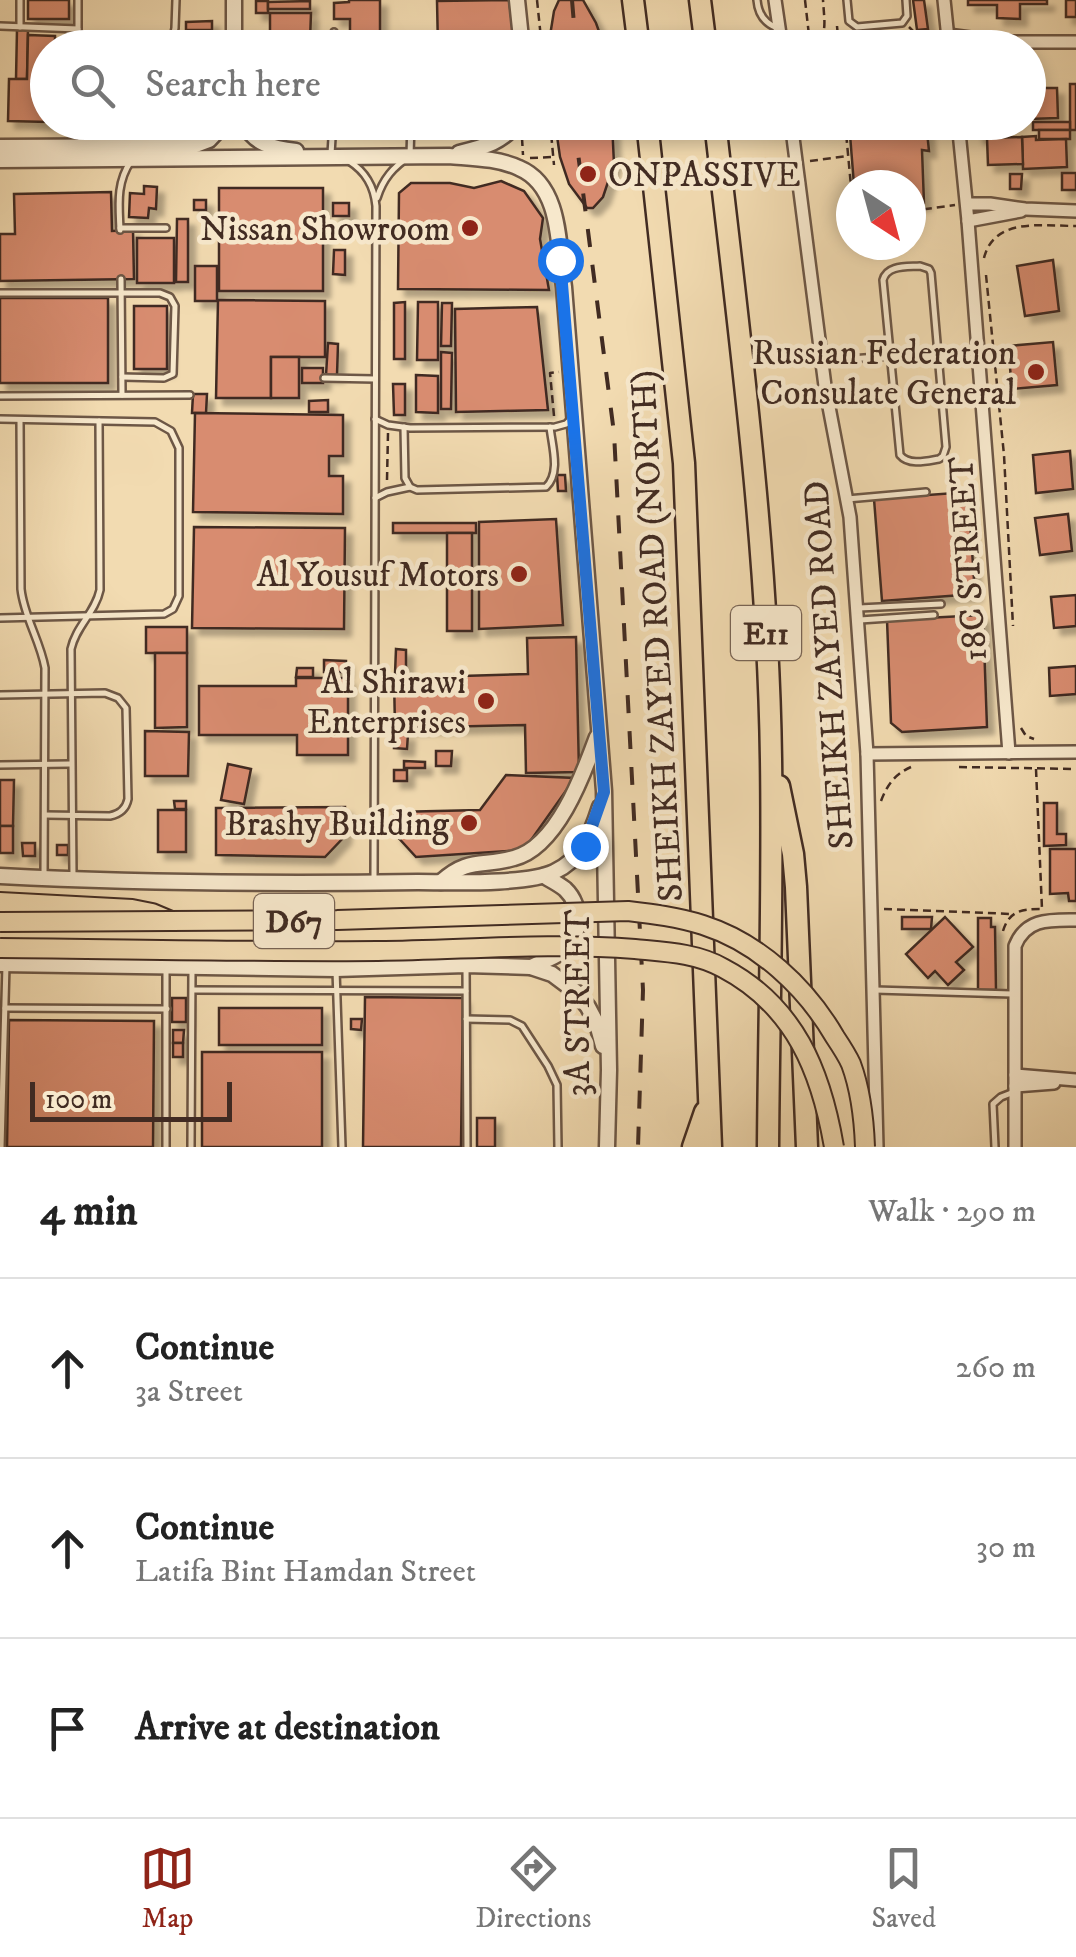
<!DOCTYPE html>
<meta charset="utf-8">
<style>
body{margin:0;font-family:"IM FELL DW Pica",serif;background:#f6f6f6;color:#222}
.compass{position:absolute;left:836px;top:170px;width:90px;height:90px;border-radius:50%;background:#fff;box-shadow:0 5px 15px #0003;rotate:144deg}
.scale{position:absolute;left:30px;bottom:25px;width:202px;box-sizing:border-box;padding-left:10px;border:5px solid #412b22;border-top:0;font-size:28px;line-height:35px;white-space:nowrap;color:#412b22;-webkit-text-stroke:8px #f7e8cc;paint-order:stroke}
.stop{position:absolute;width:30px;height:30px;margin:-22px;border:8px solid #1a73e8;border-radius:50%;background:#fff}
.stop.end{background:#1a73e8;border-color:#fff;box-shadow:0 2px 10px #0008}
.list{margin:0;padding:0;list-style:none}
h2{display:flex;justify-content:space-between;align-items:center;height:130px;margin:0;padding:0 40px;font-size:42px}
h2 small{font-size:32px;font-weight:400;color:#767676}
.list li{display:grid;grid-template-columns:65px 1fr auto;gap:30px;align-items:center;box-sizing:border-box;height:180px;padding:0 40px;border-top:2px solid #e0e0e0}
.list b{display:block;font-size:38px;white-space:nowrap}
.list p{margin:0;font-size:32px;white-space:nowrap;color:#767676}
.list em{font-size:32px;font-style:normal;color:#767676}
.icon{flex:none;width:55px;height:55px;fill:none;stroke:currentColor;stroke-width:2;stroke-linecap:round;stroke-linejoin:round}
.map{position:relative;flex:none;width:1076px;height:1147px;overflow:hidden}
.search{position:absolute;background:#fff;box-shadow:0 5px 15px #0003;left:30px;right:30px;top:30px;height:110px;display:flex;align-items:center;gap:25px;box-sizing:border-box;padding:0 35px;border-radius:55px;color:#767676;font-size:38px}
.sheet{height:670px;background:#fff}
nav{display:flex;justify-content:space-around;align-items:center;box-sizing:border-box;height:140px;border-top:2px solid #e0e0e0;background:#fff;font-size:28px;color:#767676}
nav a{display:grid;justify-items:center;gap:5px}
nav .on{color:#8f2418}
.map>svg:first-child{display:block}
.building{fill:#d88c6f;stroke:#412b22;stroke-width:2.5;filter:url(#shadow)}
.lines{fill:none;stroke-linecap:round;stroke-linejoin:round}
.service-casing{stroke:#6d5746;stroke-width:10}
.minor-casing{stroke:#6d5746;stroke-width:16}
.tertiary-casing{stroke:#6d5746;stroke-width:19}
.primary-casing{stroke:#412b22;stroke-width:22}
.motorway-casing{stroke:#412b22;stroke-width:25}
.path{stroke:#412b22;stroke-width:2.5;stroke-dasharray:8 5;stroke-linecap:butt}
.service{stroke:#f7e8cc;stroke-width:5}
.minor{stroke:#f7e8cc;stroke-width:11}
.tertiary{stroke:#f7e8cc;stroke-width:14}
.primary{stroke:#f2dbb1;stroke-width:18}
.motorway{stroke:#f2dbb1;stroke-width:20}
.rail{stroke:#412b22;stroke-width:4;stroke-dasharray:18 18;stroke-linecap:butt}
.primary-bridge-casing{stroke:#412b22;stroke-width:22;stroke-linecap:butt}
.primary-bridge{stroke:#f2dbb1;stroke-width:18}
.route{stroke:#1a73e8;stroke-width:12}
.poi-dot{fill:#8f2418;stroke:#f7e8cc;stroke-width:4}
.labels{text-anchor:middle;stroke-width:9;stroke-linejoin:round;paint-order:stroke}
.shield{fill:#f7e8cc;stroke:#786455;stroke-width:2.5}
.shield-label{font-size:32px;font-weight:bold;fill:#412b22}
.poi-label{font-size:35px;fill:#412b22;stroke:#f7e8cc;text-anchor:end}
.street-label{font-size:35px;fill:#412b22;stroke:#f7e8cc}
</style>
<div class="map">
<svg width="1076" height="1147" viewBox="0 0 1076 1147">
<defs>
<filter id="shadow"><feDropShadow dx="7" dy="7" stdDeviation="2.5" flood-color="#0004"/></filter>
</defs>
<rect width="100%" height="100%" fill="#f2dbb1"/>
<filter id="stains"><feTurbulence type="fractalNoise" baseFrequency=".002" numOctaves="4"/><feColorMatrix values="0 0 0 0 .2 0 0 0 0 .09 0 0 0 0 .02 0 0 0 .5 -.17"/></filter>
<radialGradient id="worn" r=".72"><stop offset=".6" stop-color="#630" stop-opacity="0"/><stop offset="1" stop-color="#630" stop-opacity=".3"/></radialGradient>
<!-- building -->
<g class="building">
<rect x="28" y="0" width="41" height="19"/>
<polygon points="349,0 380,0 380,48 350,48 350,19 334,19 334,3 349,2"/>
<polygon points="509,0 515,48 438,48 437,1"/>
<polygon points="559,0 583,0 596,23 605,48 548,48 554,11"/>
<polygon points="913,0 924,0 928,29 917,30"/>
<polygon points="968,0 1047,0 1047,4 1020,4 1020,19 997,18 997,5 968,5"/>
<rect x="1066" y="0" width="10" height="17"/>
<rect x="256" y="1" width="12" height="12"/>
<polygon points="310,1 310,9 268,9 268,2"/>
<polygon points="270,13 311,13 310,40 270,40"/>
<polygon points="212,21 212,30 186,30 186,22"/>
<polygon points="17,29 28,29 27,79 16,79"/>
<polygon points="28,35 55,36 55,48 48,48 48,122 8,121 9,79 27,79"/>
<rect x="193" y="40" width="22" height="8"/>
<rect x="258" y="40" width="52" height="8"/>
<rect x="88" y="41" width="70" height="7"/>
<polygon points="885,42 923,42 923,48 875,48"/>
<rect x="1070" y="84" width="6" height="46"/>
<polygon points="1028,88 1057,88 1058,118 1028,119"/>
<polygon points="261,122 299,122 299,130 269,131"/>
<polygon points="457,122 509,122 504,127 457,129"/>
<polygon points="555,122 612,122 614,164 603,197 593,208 587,208 569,184 560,157"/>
<polygon points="849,122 926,122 929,151 922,150 924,203 911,204 911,185 854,185"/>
<polygon points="976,122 1003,122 1003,129 976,130"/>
<rect x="1033" y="122" width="37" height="8"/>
<polygon points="1003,129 1003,137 977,137 976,130"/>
<rect x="1039" y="130" width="31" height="9"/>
<polygon points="1036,136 1036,140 1066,139 1067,167 1023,169 1022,137"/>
<polygon points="1022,137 1023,164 988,165 987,138"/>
<rect x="1062" y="173" width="14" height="17"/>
<polygon points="1010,174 1022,174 1021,189 1010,189"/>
<polygon points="501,181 524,191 543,218 540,239 549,290 398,289 399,193 411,183 450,183 474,188"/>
<polygon points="144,186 157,187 156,209 149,208 148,218 129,217 130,193 144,194"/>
<rect x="219" y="188" width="104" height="103"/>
<polygon points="111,192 112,231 133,230 134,279 0,281 0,234 15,234 14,194"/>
<rect x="194" y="200" width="12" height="10"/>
<rect x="333" y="203" width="16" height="13"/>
<polygon points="177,219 188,219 188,282 176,282"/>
<rect x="137" y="238" width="37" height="45"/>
<polygon points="334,250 345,250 345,275 333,274"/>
<polygon points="1053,260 1059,311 1025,316 1017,266"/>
<rect x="195" y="266" width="22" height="35"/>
<rect x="0" y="298" width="108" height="85"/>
<polygon points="218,300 325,301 325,357 271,357 271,398 216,398"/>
<polygon points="405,302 405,359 394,359 394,303"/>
<polygon points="418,302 438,302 438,360 417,360"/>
<polygon points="442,303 452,303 451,346 441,346"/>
<rect x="134" y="306" width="33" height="63"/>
<polygon points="537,307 548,410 456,412 455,309"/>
<polygon points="1053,342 1057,385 1012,389 1008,346"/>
<polygon points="328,343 338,344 337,375 326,375"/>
<polygon points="441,352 452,353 451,409 441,409"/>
<rect x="271" y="357" width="28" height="41"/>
<rect x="302" y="368" width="21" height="15"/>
<polygon points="416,375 438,376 438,413 416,412"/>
<polygon points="393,384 405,384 405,415 394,415"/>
<polygon points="193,394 207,394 206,413 192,413"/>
<polygon points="328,400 328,412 309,412 309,401"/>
<polygon points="195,413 343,415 343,456 329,456 329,476 343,476 343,514 193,512"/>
<polygon points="1070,451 1073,489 1036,493 1033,455"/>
<polygon points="557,475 565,475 566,491 558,491"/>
<polygon points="968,492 975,594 882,601 874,499"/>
<polygon points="1068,514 1072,551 1040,555 1035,518"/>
<polygon points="556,519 563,625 479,629 479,522"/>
<rect x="393" y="523" width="83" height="10"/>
<polygon points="194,527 345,528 344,629 192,628"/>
<rect x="447" y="533" width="25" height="98"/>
<polygon points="1076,595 1076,626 1054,628 1051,597"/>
<polygon points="983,615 987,727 902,732 891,723 887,620"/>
<rect x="146" y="627" width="41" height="26"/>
<polygon points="576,637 579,772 526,773 525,725 395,728 394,678 528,674 527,638"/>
<polygon points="396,649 406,650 406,674 395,674"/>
<polygon points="155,653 187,653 187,727 155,728"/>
<polygon points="324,660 346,661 346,672 324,672"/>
<polygon points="1076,666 1076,694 1050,696 1049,668"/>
<polygon points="297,668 313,668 313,677 296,677"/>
<polygon points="296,678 348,678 348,755 297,755 297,735 199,735 199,686 296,686"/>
<polygon points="145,731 189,732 188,776 145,776"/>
<polygon points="394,734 408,734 407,749 394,748"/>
<polygon points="436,751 452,751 451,766 436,766"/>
<polygon points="404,761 425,762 425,768 404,768"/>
<polygon points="228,764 251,769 244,804 221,800"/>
<rect x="394" y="770" width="13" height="11"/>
<polygon points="506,775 575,778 524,850 416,857 395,834 395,812 480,810"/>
<polygon points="0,780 14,780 13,826 0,826"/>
<polygon points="174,801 186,801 186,809 175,809"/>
<polygon points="1044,803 1057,803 1057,834 1066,834 1066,845 1044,846"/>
<polygon points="345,807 344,837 325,857 216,855 216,808"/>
<rect x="158" y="810" width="28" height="42"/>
<rect x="0" y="826" width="13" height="27"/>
<polygon points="22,843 35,843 35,856 23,856"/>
<rect x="57" y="845" width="11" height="10"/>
<polygon points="1050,849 1076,849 1076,901 1069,901 1068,893 1050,894"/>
<polygon points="902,917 932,917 931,929 902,929"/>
<polygon points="945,917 973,947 956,962 964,970 948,985 935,971 928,978 906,954"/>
<polygon points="978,918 991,918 991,927 995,927 996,990 978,990"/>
<polygon points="365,997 463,998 461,1147 363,1147"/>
<rect x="172" y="998" width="14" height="24"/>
<rect x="219" y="1008" width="103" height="37"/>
<polygon points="351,1019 362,1019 361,1030 351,1029"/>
<polygon points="9,1020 154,1021 153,1147 7,1147"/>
<polygon points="173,1030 184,1030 183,1043 173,1043"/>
<rect x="173" y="1043" width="10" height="14"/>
<rect x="202" y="1052" width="120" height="95"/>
<rect x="477" y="1118" width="18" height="29"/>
</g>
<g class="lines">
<defs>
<g id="service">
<polyline points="78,0 78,48"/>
<path d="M757,0C758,13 764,23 777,28"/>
<polyline points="847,0 849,21 857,27 902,23 907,16 906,0"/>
<polyline points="0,26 78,29"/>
<polyline points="20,27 20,0"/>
<polyline points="78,36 150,35 162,41 168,48"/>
<polyline points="171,48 175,28 176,0"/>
<polyline points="334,48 334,32"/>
<polyline points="80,122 81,144"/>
<polyline points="168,144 169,122"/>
<polyline points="331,154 333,122"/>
<path d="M349,161C366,172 374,186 376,206L374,879"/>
<path d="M377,198C383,179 393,167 410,156L411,122"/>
<polyline points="120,228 166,228"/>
<path d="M120,230C119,205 116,183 131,161"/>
<path d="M920,266L929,269L931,273L946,447L943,456L939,459C927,461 909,466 900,455L883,280C887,265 906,267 920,266Z"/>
<polyline points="121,279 122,395"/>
<polyline points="0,293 160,293 170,297 175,306 173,374 164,378 122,377"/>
<polyline points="825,361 890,356"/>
<polyline points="324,378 375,379"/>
<polyline points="0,396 190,395"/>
<polyline points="0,419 155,422 171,431 179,448 179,596 173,609 164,614 0,618"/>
<polyline points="375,419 388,425 410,428 555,427 566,424 570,420"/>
<path d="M20,420L21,589C24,617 40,640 45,668L44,878"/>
<path d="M404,427L405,478L410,487L417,490L546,487C561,473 552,446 550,427"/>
<polyline points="375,498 387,492 410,487"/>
<polyline points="847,499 926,492"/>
<polyline points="859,608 941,604"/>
<polyline points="860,620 934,615"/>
<path d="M0,695L105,693L118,698L126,708L128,799C126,809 120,814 110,816L45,815"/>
<polyline points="0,765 70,764"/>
<path d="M73,875L71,649C76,626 95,613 100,590L99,421"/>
<polyline points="466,965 467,1147"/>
<polyline points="166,970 166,1147"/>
<polyline points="336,970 342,1147"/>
<polyline points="193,990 466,991"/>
<polyline points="875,990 1012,994"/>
<polyline points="5,1008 167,1009"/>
<polyline points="466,1019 510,1020 522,1026 548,1066 557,1085 558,1147"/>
<polyline points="1,1147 6,965"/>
<polyline points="191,1147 192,970"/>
<polyline points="995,1147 993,1104 1001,1097 1014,1092"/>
</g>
<g id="minor">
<polyline points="775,0 782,48"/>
<polyline points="944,0 949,48"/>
<polyline points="948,35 1000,42 1076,42"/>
<polyline points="971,48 996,42"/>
<polyline points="791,122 825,386 850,517 867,754 877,1147"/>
<polyline points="958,122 968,221 1009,753"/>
<polyline points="967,204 990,204 1025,209 1076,211"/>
<polyline points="968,221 1021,211"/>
<polyline points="867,754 1076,752"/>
<polyline points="1015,1075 1076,1080"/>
<polyline points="1015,1086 1054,1083"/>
<path d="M1015,1147V946C1026,918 1050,920 1076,920"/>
</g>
<g id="tertiary">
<polyline points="234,0 234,48"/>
<polyline points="517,0 522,48"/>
<path d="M243,122C255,145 272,148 296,151"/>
<polyline points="0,147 193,146 209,140 226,122"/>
<path d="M459,153C483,147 502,143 518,122"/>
<path d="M0,160L449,156C471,158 498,158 519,168C562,186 558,247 564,287L604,791L609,1070L607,1147"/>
<path d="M0,876C139,883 279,884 418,882C451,882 526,885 554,872C582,859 591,835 600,807"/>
<path d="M441,882C468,857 483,867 514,858C557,847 583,775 597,737"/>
<polyline points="0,964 336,969 466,965 531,967 552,974 576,992 588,1007 597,1024 603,1046"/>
<path d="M531,967C541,962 552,958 560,953C582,938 583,906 565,889C559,884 551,880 544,876"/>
</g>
<polyline id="primary" points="0,902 132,909 152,913 171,921"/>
<g id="motorway">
<polyline points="633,0 639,48"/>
<polyline points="700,0 706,48"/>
<polyline points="647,122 684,463 711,1147"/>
<path d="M715,122C739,334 768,546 771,759C773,888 769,1018 768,1147"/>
<polyline points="779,786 793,854 796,887 807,1147"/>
<polyline points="693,1147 705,1112"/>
</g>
</defs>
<!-- service casing -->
<use href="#service" class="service-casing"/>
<!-- minor casing -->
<use href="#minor" class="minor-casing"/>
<!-- tertiary casing -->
<use href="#tertiary" class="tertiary-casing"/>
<!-- primary casing -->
<use href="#primary" class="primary-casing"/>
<!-- motorway casing -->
<use href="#motorway" class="motorway-casing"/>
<!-- path -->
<g class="path">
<polyline points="537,0 542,48"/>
<polyline points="805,0 810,44"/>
<polyline points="837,26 839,48"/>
<polyline points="909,27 921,39 936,37"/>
<path d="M794,47C830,43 825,31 823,0"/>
<polyline points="550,122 554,165"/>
<polyline points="845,122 851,186"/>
<polyline points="522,138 523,155"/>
<polyline points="530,158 552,157"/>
<polyline points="810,161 847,156"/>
<polyline points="911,211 955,205"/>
<path d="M984,258C994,217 1042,226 1076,226"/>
<polyline points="986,275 1004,455 1013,626"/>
<polyline points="554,416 550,373 559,372"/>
<polyline points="387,480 388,433"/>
<polyline points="1021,728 1026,736 1034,739"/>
<polyline points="959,767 1076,769"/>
<polyline points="1036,769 1042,909"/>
<path d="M881,801C887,785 895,774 911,767"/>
<polyline points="884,909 1012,914"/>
<path d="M1003,931C1009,911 1022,909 1040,909"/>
</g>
<!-- service -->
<use href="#service" class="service"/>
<!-- minor -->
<use href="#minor" class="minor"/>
<!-- tertiary -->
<use href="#tertiary" class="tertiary"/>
<!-- primary -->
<use href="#primary" class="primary"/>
<!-- motorway -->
<use href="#motorway" class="motorway"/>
<!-- rail -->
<g class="rail">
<polyline points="572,0 576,48"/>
<polyline points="574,122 614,433 643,990 638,1147"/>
</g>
<defs>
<g id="primary-bridge">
<path d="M0,922L337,920L628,911C653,914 678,917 703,925C759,943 806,987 835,1037C841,1046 847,1055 851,1064C861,1091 864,1119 865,1147"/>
<path d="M0,948C126,949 252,952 378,951C464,950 550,942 635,949C666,952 696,953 723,968C795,1006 821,1071 834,1147"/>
</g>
</defs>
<!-- primary-bridge casing -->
<use href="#primary-bridge" class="primary-bridge-casing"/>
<!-- primary-bridge -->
<use href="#primary-bridge" class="primary-bridge"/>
</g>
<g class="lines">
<!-- route -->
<polyline class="route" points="560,260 604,792 585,846"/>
</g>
<!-- markers -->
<g class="poi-dot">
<circle cx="588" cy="174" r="10"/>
<circle cx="470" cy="228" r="10"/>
<circle cx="1036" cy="372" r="10"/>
<circle cx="519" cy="574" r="10"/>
<circle cx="486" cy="701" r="10"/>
<circle cx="469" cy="823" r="10"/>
</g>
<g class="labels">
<!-- shield labels -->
<g class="shield">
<rect x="731" y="606" width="70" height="54" rx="8"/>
<rect x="254" y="894" width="80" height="54" rx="8"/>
</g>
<g class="shield-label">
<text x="766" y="644">E11</text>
<text x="294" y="932">D67</text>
</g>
<!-- poi labels -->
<g class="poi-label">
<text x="608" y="186" text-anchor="start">ONPASSIVE</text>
<text x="450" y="240">Nissan Showroom</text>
<text x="1016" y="364">Russian Federation<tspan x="1016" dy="40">Consulate General</tspan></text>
<text x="499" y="586">Al Yousuf Motors</text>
<text x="466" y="693">Al Shirawi<tspan x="466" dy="40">Enterprises</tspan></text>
<text x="449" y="835">Brashy Building</text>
</g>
<!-- street labels -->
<g class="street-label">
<text transform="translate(967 559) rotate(-94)" y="12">18C STREET</text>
<text transform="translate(656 636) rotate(-93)" y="12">SHEIKH ZAYED ROAD (NORTH)</text>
<text transform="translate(828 665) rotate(-94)" y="12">SHEIKH ZAYED ROAD</text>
<text transform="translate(577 1003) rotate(-90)" y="12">3A STREET</text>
</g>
</g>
<rect width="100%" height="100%" filter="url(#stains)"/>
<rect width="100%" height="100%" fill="url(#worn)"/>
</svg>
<svg class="compass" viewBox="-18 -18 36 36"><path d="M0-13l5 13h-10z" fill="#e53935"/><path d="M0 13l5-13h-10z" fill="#767676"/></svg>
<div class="scale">100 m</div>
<div class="stop" style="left:560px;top:260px"></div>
<div class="stop end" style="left:585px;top:846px"></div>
<div class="search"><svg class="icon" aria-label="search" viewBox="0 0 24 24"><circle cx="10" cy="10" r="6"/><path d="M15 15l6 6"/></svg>Search here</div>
</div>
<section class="sheet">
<h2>4 min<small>Walk · 290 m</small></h2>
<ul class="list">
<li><svg class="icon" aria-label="ahead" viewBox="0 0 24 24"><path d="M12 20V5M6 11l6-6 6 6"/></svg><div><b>Continue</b><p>3a Street</p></div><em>260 m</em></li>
<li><svg class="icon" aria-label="ahead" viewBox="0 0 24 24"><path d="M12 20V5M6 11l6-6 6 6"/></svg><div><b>Continue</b><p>Latifa Bint Hamdan Street</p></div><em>30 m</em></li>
<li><svg class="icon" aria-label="arrive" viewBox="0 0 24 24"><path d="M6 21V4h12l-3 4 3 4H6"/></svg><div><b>Arrive at destination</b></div></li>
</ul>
</section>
<nav>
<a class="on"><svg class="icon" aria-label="map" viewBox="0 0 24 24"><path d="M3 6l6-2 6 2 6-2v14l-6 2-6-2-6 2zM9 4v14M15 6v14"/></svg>Map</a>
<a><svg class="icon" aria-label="directions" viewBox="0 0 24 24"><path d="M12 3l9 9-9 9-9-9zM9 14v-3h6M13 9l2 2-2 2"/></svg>Directions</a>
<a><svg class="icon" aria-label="saved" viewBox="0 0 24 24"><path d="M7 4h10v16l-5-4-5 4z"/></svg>Saved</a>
</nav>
